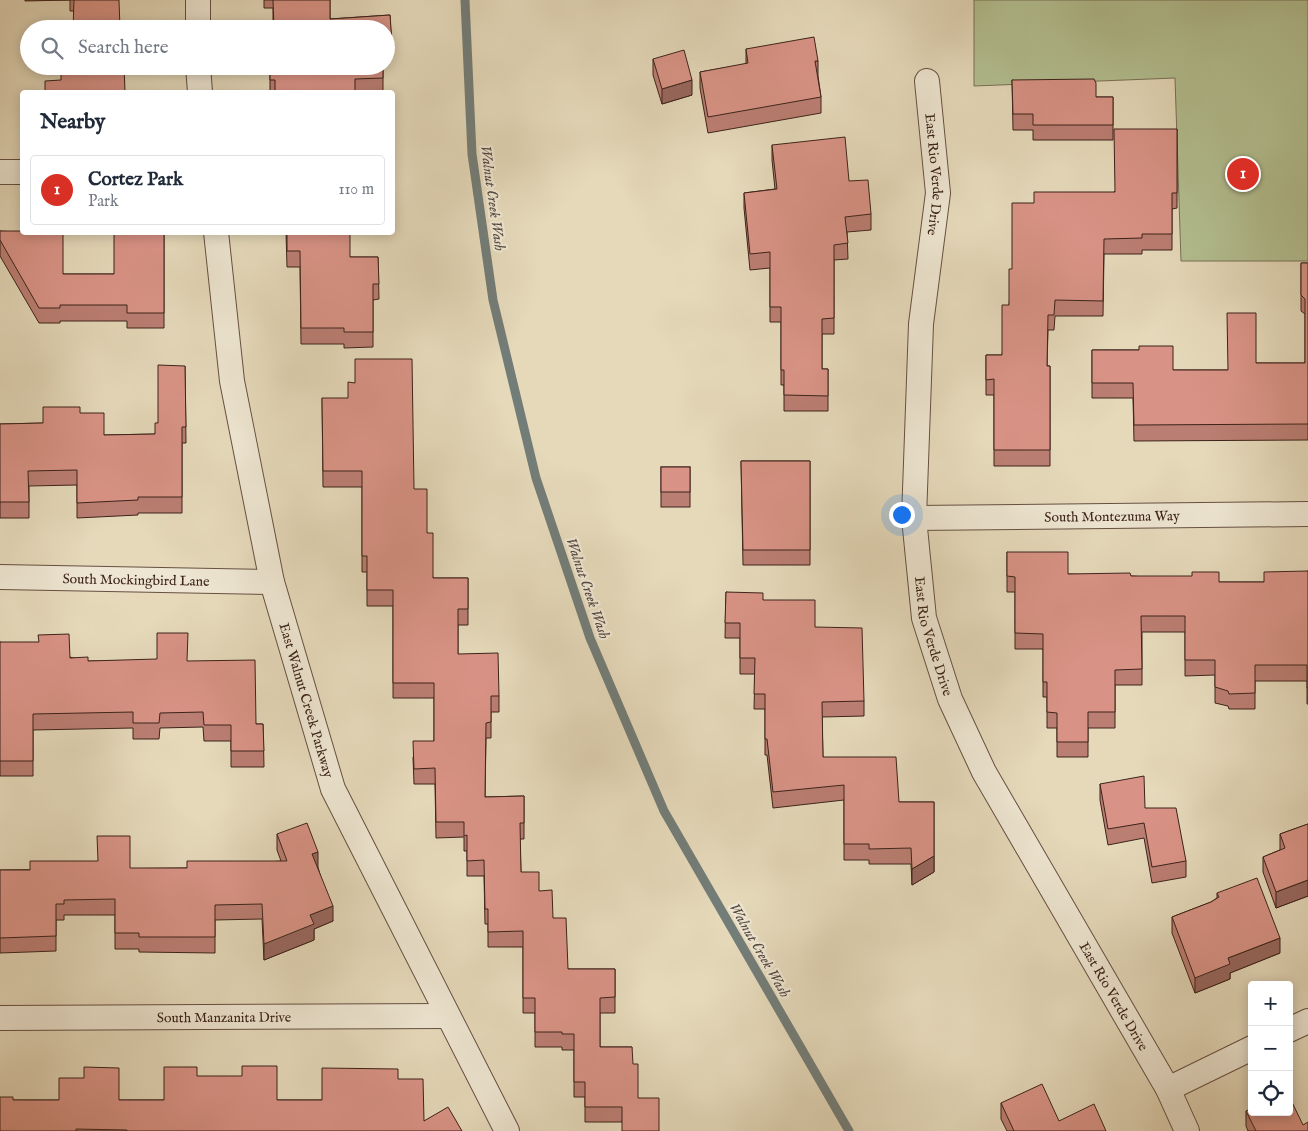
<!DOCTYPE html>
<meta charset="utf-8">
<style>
body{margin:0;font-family:"IM FELL English",serif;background:#f6f6f7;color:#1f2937}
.controls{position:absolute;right:15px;bottom:15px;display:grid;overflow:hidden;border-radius:5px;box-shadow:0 2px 12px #0003}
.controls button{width:45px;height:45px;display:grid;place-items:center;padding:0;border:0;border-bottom:1px solid #e0e1e3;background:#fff;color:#1f2937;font:25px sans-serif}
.you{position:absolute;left:901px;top:514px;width:18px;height:18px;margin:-12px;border:4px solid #fff;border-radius:50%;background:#1a73e8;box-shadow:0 0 0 8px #1a73e833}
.badge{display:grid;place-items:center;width:32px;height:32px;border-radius:50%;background:#d93025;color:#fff;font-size:16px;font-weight:700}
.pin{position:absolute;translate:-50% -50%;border:2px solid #fff;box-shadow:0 1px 5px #0006}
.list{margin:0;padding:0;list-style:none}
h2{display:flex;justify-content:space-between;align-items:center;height:65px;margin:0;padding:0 20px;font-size:21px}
h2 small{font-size:16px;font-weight:400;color:#747a83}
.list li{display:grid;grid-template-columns:32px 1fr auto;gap:15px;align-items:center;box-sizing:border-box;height:70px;margin:0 10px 10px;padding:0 10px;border:1px solid #e0e1e3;border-radius:5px}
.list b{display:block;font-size:19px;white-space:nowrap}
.list p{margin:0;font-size:16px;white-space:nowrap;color:#747a83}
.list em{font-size:16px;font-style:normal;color:#747a83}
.icon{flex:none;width:28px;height:28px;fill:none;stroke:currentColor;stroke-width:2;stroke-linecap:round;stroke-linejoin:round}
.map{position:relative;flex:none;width:1308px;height:1131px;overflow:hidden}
.search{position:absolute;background:#fff;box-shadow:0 2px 12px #0003;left:20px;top:20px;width:375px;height:55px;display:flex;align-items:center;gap:12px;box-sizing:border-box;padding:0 18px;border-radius:28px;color:#747a83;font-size:19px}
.panel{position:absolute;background:#fff;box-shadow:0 2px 12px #0003;left:20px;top:90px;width:375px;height:145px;border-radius:5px}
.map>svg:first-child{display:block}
.green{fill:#b3bf91;stroke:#787156}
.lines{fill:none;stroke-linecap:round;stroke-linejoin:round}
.stream{stroke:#737d78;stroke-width:9}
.minor-casing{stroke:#665042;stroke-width:26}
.minor{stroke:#eee6d2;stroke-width:24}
.wall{fill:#bb7e73;stroke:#3c231a}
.shaded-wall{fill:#98675e;stroke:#3c231a}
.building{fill:#d99386;stroke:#3c231a}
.labels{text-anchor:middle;stroke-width:4.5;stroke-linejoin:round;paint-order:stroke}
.street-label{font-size:14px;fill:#3c231a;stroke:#eee6d2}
.water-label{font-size:15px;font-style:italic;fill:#534841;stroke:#eee6d2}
</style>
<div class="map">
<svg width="1308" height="1131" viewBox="0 0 1308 1131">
<rect width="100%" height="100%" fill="#e5d9ba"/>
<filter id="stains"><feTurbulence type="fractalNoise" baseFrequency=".004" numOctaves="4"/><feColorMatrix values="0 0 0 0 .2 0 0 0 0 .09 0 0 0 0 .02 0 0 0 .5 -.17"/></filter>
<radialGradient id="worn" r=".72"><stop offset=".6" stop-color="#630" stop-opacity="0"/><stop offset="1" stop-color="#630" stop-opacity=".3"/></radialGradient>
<!-- green -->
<polygon class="green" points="974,0 1308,0 1308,261 1181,261 1175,78 974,86"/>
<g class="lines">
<!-- stream -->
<polyline class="stream" points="465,0 472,154 493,300 536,478 590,638 664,811 849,1131"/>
<defs>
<g id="minor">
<polyline points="198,0 198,29"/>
<polyline points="198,66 200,92"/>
<path id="s1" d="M927,81L938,193L921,324L914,518L924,618L950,699L984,772L1168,1089L1187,1131"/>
<polyline points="0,172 22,172"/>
<path id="s2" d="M216,232L232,381L272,582L333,789L507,1131"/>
<path id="s3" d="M914,518L1308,514"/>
<path id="s4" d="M0,577L272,582"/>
<path id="s5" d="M0,1018L447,1016"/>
<polyline points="1289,1030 1308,1021"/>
<polyline points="1168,1089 1252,1048"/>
</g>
</defs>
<!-- minor casing -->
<use href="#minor" class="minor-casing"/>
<!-- minor -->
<use href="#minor" class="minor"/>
</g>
<!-- wall -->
<g class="wall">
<polygon points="25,0 119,0 74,11 70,11 70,0 25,1"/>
<polygon points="264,0 330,0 330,19 390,15 392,58 386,58 386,29 273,29 273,8 264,8"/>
<polygon points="746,49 818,61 818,76 821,97 821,113 708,133 700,88 700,72 746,64"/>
<polygon points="653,59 692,95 662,104 653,75"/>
<rect x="270" y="66" width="113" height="26"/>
<polygon points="1012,80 1096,97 1113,97 1113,140 1033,140 1033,130 1013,130"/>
<polygon points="1177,129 1177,208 1172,209 1172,250 1142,250 1142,254 1104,254 1103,316 1055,316 1054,330 1048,330 1047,366 1050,366 1050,466 994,466 994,395 986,395 986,355 1002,355 1009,305 1012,269 1114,192"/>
<polygon points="772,145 849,181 871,214 871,230 847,232 848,259 834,260 834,334 822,334 822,369 828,369 828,411 784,411 784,385 781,385 781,322 770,322 770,268 750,270 744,208 744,193 775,189 772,160"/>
<polygon points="0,231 46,234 63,274 114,274 164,232 164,328 127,328 127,321 60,321 60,323 39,323 0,256"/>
<polygon points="286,232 350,257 378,257 379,299 373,300 373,347 344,348 344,344 301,344 300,267 287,267"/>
<polygon points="1301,263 1308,263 1308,440 1134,441 1133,398 1092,398 1092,350 1139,350 1173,370 1228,370 1256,363 1305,363 1305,314 1301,311"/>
<polygon points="185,366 186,443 182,443 182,513 138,513 138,515 77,518 77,485 29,486 29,518 0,518 0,424 43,423 80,413 104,435 155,434 158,423"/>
<polygon points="322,398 414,489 427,533 433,578 468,578 468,625 458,625 458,654 499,696 499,712 491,712 491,738 486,738 485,797 524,796 524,839 520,839 521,872 539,891 553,918 568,969 615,969 615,1013 600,1013 600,1047 632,1047 622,1122 585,1122 585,1097 574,1097 574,1050 562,1050 562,1047 535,1047 535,1013 523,1013 523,947 488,947 488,924 485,924 484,876 467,876 467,851 464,851 464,837 436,838 435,784 414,784 413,757 434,741 434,698 393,698 393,606 367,606 367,572 362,572 362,487 323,487"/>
<polygon points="741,461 810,461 810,565 743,565"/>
<rect x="661" y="467" width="29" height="40"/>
<polygon points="1007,552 1068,574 1131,576 1219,582 1264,582 1308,571 1308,704 1307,704 1307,681 1255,681 1255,709 1229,709 1228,706 1215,703 1215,675 1185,676 1185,632 1142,632 1142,685 1115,685 1115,728 1088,728 1088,757 1057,757 1057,728 1047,728 1047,697 1043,697 1043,649 1015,649 1015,592 1007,592"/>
<polygon points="726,592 763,600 815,627 864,701 864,716 822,717 823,757 899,802 934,802 934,872 912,885 911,864 869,864 869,860 844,860 844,800 773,808 767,755 765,755 765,709 754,709 755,674 740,674 740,638 725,638"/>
<polygon points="0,642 88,661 187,661 256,724 263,724 264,767 231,767 231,741 204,741 203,727 160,728 159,739 133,739 133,728 33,730 33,776 0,776"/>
<polygon points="1100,784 1145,808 1186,861 1186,877 1152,883 1144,838 1108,845 1100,800"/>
<polygon points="1308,824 1308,896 1276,908 1263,872 1263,857 1280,850 1280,834"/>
<polygon points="277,834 318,867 333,921 314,929 314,940 264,960 262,919 215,920 215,953 139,952 139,949 115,949 115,915 64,915 64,920 56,920 56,951 0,953 0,870 187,868 281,861 277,850"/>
<polygon points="1217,893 1280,953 1230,973 1230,979 1195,993 1172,933 1172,917 1211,902 1217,898"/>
<polygon points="197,1076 277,1100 322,1100 398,1079 424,1121 462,1131 0,1131 13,1100 164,1100"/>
<polygon points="1001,1103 1059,1121 1106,1131 1007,1131 1001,1119"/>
<polygon points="1246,1111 1308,1131 1248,1131 1246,1126"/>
</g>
<!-- shaded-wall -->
<g class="shaded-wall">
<polygon points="692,80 692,95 662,104 662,89"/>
<polygon points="318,852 318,867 312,869 312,854"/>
<polygon points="934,856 934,872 912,885 912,869"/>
<polygon points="1308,880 1308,896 1276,908 1276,892"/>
<polygon points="333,906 333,921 314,929 314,940 264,960 264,944 310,915"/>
<polygon points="1280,938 1280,953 1230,973 1230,979 1195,993 1195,978 1228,958"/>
</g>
<!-- building -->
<g class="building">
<polygon points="74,0 119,0 120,29 73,29"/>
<polygon points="273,0 330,0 330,19 390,15 392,42 386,42 386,29 274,29"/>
<polygon points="814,37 818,61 815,61 821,97 708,117 700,72 748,63 746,49"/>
<polygon points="684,50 692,80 662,89 653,59"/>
<polygon points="61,66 124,66 125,92 45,92 45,81 61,80"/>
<polygon points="270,66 383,66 383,78 355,79 355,92 275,92 275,80 270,80"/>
<polygon points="1094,79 1096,83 1096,97 1113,97 1113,125 1033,125 1033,114 1013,114 1012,80"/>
<polygon points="1114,129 1177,129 1177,193 1172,193 1172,234 1142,234 1142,238 1104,239 1103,301 1055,300 1054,315 1048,315 1047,366 1050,366 1050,450 994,450 994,379 986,380 986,355 1002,355 1002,305 1009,305 1009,269 1012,269 1012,203 1034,203 1034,192 1115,192"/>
<polygon points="845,137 849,181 868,180 871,214 845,217 848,243 834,245 834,318 822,319 822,369 828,369 828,396 784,395 784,370 781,370 781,307 770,307 770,252 750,254 744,193 777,189 772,145"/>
<polygon points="0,231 22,231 22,232 46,232 46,234 63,234 63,274 114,274 114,232 164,232 164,313 127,313 127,305 60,305 60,308 39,308 0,240"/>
<polygon points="287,232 350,232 350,257 378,257 379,284 373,284 373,332 344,332 344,328 301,328 300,251 287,251"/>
<polygon points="1301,263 1308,263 1308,424 1134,425 1133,383 1092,383 1092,350 1139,350 1139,346 1173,346 1173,370 1228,370 1227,313 1256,313 1256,363 1305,363 1305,299 1301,295"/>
<polygon points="355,359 412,359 414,489 427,489 427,533 433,533 433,578 468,578 468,609 458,609 458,654 498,653 499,696 491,696 491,722 486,723 485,797 524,796 524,823 520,823 521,872 539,872 539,891 552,890 553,918 566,918 568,969 615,969 615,997 600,998 600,1047 632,1047 633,1064 638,1064 638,1098 659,1098 659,1131 622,1131 622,1107 585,1107 585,1082 574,1082 574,1034 562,1034 562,1032 535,1032 535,998 523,998 523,931 488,932 488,909 485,909 484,860 467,861 467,835 464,836 464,822 436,822 435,768 414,769 413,741 434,741 434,683 393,683 393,590 367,590 367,556 362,556 362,471 323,471 322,398 348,398 348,382 355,383"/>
<polygon points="158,365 185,366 186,427 182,427 182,497 138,497 138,500 77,503 77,470 28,471 29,502 0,502 0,424 43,423 43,407 80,407 80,413 104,413 104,435 155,434 155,423 158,423"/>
<polygon points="741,461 810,461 810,550 743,550"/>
<rect x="661" y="467" width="29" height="25"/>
<polygon points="1007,552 1068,552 1068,574 1130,573 1131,576 1192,576 1192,572 1219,572 1219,582 1264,582 1264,572 1308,571 1308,688 1307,688 1307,665 1255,665 1255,693 1229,694 1228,691 1215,687 1215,660 1185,660 1185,616 1141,616 1142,669 1115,670 1115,712 1088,712 1088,742 1057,742 1057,713 1047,712 1047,682 1043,682 1043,634 1015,633 1015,577 1007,576"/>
<polygon points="726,592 763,593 763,600 815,600 815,627 862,628 864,701 822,702 823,757 896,757 899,802 934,802 934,856 912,869 911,848 869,849 869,844 844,844 844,785 773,792 767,739 765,739 765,694 754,694 755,658 740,658 740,623 725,623"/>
<polygon points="157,633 188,633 187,661 255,660 256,724 263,724 264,751 231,751 231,725 204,725 203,712 160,713 159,723 133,723 133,712 33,714 33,761 0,761 0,642 39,642 38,635 69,634 70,658 88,657 88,661 157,659"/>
<polygon points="1144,776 1145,808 1176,808 1186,861 1152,867 1144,823 1108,829 1100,784"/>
<polygon points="307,823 318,852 312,854 333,906 310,915 314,924 264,944 262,904 215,905 215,937 139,937 139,933 115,933 115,899 64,900 64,904 56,904 56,936 0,938 0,870 30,870 30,861 98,861 97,836 130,836 130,868 187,868 187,861 287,861 277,834"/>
<polygon points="1308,824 1308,880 1276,892 1263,857 1285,848 1280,834"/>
<polygon points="1257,878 1280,938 1228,958 1230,964 1195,978 1172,917 1211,902 1219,897 1217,893"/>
<polygon points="242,1066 277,1066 277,1100 322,1100 322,1068 398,1069 398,1079 423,1079 424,1121 448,1107 462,1131 127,1131 127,1130 76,1129 76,1131 0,1131 0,1097 13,1097 13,1100 59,1100 59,1078 84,1078 84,1067 119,1068 119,1100 164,1100 164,1067 197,1067 197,1076 242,1076"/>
<polygon points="1042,1084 1059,1121 1094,1104 1106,1131 1014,1131 1001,1103"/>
<polygon points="1289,1096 1303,1125 1308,1122 1308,1131 1256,1131 1246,1111 1252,1108 1252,1112 1289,1112"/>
</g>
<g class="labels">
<!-- street labels -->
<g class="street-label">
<text dy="5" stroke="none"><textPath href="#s1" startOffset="94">East Rio Verde Drive</textPath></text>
<text dy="5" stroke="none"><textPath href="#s3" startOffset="198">South Montezuma Way</textPath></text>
<text dy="5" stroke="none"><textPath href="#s4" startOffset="136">South Mockingbird Lane</textPath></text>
<text dy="5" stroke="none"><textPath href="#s1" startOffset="559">East Rio Verde Drive</textPath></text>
<text dy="5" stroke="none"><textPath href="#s2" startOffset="478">East Walnut Creek Parkway</textPath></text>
<text dy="5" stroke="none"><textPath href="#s1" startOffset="964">East Rio Verde Drive</textPath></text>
<text dy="5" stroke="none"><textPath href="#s5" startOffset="224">South Manzanita Drive</textPath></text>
</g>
<!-- water labels -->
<g class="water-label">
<text transform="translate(493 198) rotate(82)" y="5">Walnut Creek Wash</text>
<text transform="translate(588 588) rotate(71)" y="5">Walnut Creek Wash</text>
<text transform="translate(760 950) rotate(60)" y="5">Walnut Creek Wash</text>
</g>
</g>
<rect width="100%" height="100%" filter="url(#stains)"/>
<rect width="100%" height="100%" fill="url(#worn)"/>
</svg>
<div class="controls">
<button>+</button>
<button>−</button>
<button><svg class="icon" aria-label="locate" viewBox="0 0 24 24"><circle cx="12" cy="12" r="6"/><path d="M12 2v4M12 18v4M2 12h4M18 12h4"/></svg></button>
</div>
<div class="you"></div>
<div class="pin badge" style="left:1243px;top:174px">1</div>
<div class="search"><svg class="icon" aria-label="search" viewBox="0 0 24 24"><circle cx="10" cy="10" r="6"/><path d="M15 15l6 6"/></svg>Search here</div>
<section class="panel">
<h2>Nearby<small></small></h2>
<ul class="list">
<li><span class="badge">1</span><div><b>Cortez Park</b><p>Park</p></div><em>110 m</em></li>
</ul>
</section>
</div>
